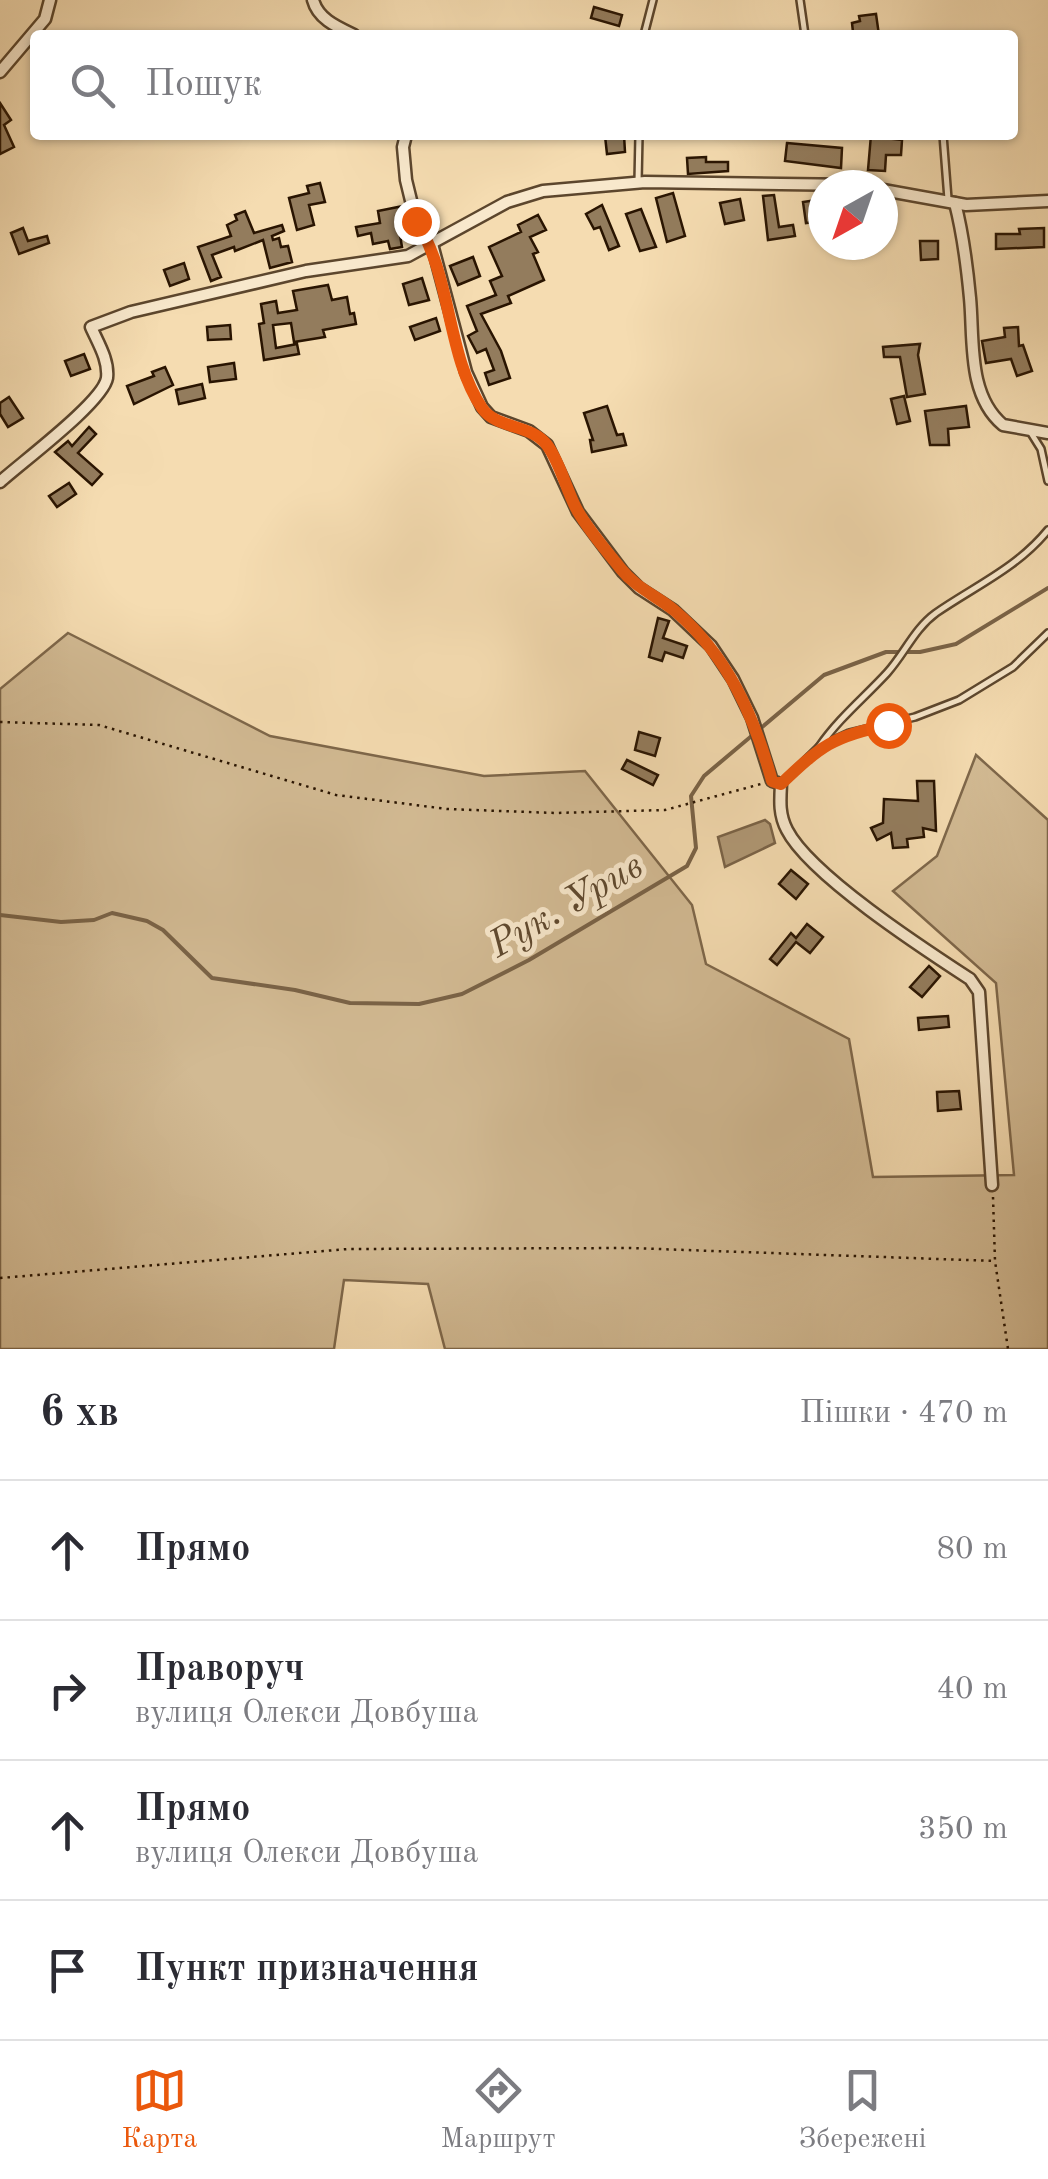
<!DOCTYPE html>
<html lang="uk">
<meta charset="utf-8">
<style>
body{margin:0;font-family:"Old Standard TT",serif;background:#f2f2f3;color:#2b2b33}
.compass{position:absolute;left:808px;top:170px;width:90px;height:90px;border-radius:50%;background:#fff;box-shadow:0 2px 8px #0004;rotate:220deg}
.stop{position:absolute;width:30px;height:30px;margin:-22px;border:8px solid #ea580c;border-radius:50%;background:#fff}
.stop.end{background:#ea580c;border-color:#fff;box-shadow:0 2px 10px #0008}
.list{margin:0;padding:0;list-style:none}
h2{display:flex;justify-content:space-between;align-items:center;height:130px;margin:0;padding:0 40px;font-size:42px}
h2 small{font-size:32px;font-weight:400;color:#7c7c81}
.list li{display:grid;grid-template-columns:65px 1fr auto;gap:30px;align-items:center;box-sizing:border-box;height:140px;padding:0 40px;border-top:2px solid #e1e1e2}
.list b{display:block;font-size:38px;white-space:nowrap}
.list p{margin:0;font-size:32px;white-space:nowrap;color:#7c7c81}
.list em{font-size:32px;font-style:normal;color:#7c7c81}
.icon{flex:none;width:55px;height:55px;fill:none;stroke:currentColor;stroke-width:2;stroke-linecap:round;stroke-linejoin:round}
.map{position:relative;flex:none;width:1048px;height:1349px;overflow:hidden}
.search{position:absolute;background:#fff;box-shadow:0 2px 8px #0004;left:30px;right:30px;top:30px;height:110px;display:flex;align-items:center;gap:25px;box-sizing:border-box;padding:0 35px;border-radius:10px;color:#7c7c81;font-size:38px}
.sheet{height:690px;background:#fff}
nav{display:flex;justify-content:space-around;align-items:center;box-sizing:border-box;height:140px;border-top:2px solid #e1e1e2;background:#fff;font-size:28px;color:#7c7c81}
nav a{display:grid;justify-items:center;gap:5px}
nav .on{color:#ea580c}
.map>svg:first-child{display:block}
.green{fill:#d2ba93;stroke:#7e674a;stroke-width:2.5}
.water{fill:#b09875;stroke:#7a6347;stroke-width:2.5}
.lines{fill:none;stroke-linecap:round;stroke-linejoin:round}
.stream{stroke:#7a6347;stroke-width:4}
.building{fill:#937c5d;stroke:#291401;stroke-width:2.5}
.lane-casing{stroke:#5c462d;stroke-width:10}
.street-casing{stroke:#5c462d;stroke-width:15}
.path{stroke:#291401;stroke-width:2.5;stroke-dasharray:2.5 5;stroke-linecap:butt}
.lane{stroke:#f8e8cc;stroke-width:5}
.street{stroke:#f8e8cc;stroke-width:10}
.route{stroke:#ea580c;stroke-width:12}
.labels{text-anchor:middle;stroke-width:10;stroke-linejoin:round;paint-order:stroke}
.water-label{font-size:38px;font-style:italic;fill:#5f492f;stroke:#f8e8cc}
</style>
<div class="map">
<svg width="1048" height="1349" viewBox="0 0 1048 1349">
<rect width="100%" height="100%" fill="#f5dcb1"/>
<filter id="stains"><feTurbulence type="fractalNoise" baseFrequency=".002" numOctaves="4"/><feColorMatrix values="0 0 0 0 .2 0 0 0 0 .09 0 0 0 0 .02 0 0 0 .5 -.17"/></filter>
<radialGradient id="worn" r=".72"><stop offset=".6" stop-color="#630" stop-opacity="0"/><stop offset="1" stop-color="#630" stop-opacity=".3"/></radialGradient>
<!-- green -->
<polygon class="green" points="68,633 270,736 484,776 585,771 692,905 706,964 849,1039 873,1177 1014,1175 996,983 893,891 937,856 976,755 1048,820 1048,1349 445,1349 428,1284 344,1280 334,1349 0,1349 0,689"/>
<!-- water -->
<polygon class="water" points="765,820 770,824 775,843 725,867 718,837"/>
<g class="lines">
<!-- stream -->
<polyline class="stream" points="0,915 61,922 94,920 112,913 147,921 163,930 212,978 295,990 350,1003 419,1004 462,994 529,960 687,866 696,848 691,796 704,776 824,675 886,652 920,652 956,644 1048,588"/>
</g>
<!-- building -->
<g class="building">
<polygon points="594,7 622,15 619,26 591,18"/>
<polygon points="876,14 879,35 853,32 852,23 860,21 859,16"/>
<polygon points="0,103 11,120 4,125 14,147 0,154"/>
<polygon points="624,135 625,152 607,154 605,136"/>
<polygon points="871,135 894,135 893,139 902,140 901,155 886,155 885,171 868,170"/>
<polygon points="787,143 842,148 841,168 785,161"/>
<polygon points="706,157 706,162 728,162 728,171 688,174 687,158"/>
<polygon points="320,183 325,202 309,205 314,225 297,230 289,198 309,193 307,186"/>
<polygon points="673,193 685,236 667,242 656,198"/>
<polygon points="774,195 779,227 793,225 795,236 768,240 763,196"/>
<polygon points="740,199 744,220 725,224 720,203"/>
<polygon points="823,199 823,221 806,223 803,202"/>
<polygon points="602,205 619,246 609,250 600,227 594,229 586,214"/>
<polygon points="403,206 409,227 399,229 402,247 390,249 388,241 373,244 371,233 358,236 356,227 380,223 378,211"/>
<polygon points="641,209 656,247 640,251 626,214"/>
<polygon points="245,211 254,233 282,225 284,231 272,236 273,240 279,238 281,247 288,246 292,262 270,268 263,240 235,251 234,247 212,255 221,277 211,281 198,247 231,236 227,225 237,220 235,215"/>
<polygon points="538,215 546,230 530,237 538,252 533,254 544,280 508,296 511,303 481,314 501,351 510,378 489,385 485,373 494,370 486,349 477,353 468,336 477,331 467,306 496,295 490,281 502,276 489,247 521,232 518,225"/>
<polygon points="23,228 28,241 47,236 49,243 19,254 11,233"/>
<polygon points="1044,228 1044,247 996,249 996,234 1020,234 1019,229"/>
<polygon points="920,241 938,241 938,259 921,260"/>
<polygon points="473,257 480,276 458,285 450,266"/>
<polygon points="184,263 189,279 170,286 164,270"/>
<polygon points="422,278 429,300 409,305 403,284"/>
<polygon points="328,285 332,300 347,297 350,314 354,313 356,324 323,330 325,337 294,342 291,323 273,325 276,348 297,344 299,354 264,360 259,324 264,323 261,304 276,301 278,313 297,310 293,291"/>
<polygon points="436,318 440,331 415,340 410,327"/>
<polygon points="230,325 231,339 208,340 207,327"/>
<polygon points="1018,327 1019,346 1023,345 1032,371 1017,376 1011,359 986,363 982,341 1005,337 1004,328"/>
<polygon points="920,344 918,355 925,394 907,397 900,357 884,357 883,347"/>
<polygon points="84,354 90,369 71,376 65,361"/>
<polygon points="234,363 236,379 210,382 208,367"/>
<polygon points="165,367 173,385 134,404 127,386 154,376 152,372"/>
<polygon points="202,384 205,398 179,404 176,390"/>
<polygon points="904,396 910,421 897,424 891,399"/>
<polygon points="9,397 23,418 8,427 0,414 0,403"/>
<polygon points="607,406 617,435 623,434 626,445 592,452 590,440 593,440 584,413"/>
<polygon points="966,406 969,427 948,429 949,445 930,445 925,411"/>
<polygon points="89,427 96,434 78,453 102,474 92,485 55,452 68,441 72,446"/>
<polygon points="69,483 76,494 57,507 49,496"/>
<polygon points="658,618 669,621 663,638 687,646 683,658 665,652 662,661 649,657"/>
<polygon points="639,732 660,738 655,756 635,750"/>
<polygon points="627,760 658,775 653,785 622,769"/>
<polygon points="917,781 934,781 936,831 923,828 924,837 907,839 908,847 893,848 891,833 877,840 871,828 883,823 884,799 918,801"/>
<polygon points="791,870 808,884 796,899 779,884"/>
<polygon points="807,924 823,937 810,953 796,942 777,965 770,959 791,933 796,938"/>
<polygon points="929,966 940,976 922,997 910,987"/>
<polygon points="948,1016 949,1027 919,1030 918,1018"/>
<polygon points="959,1091 961,1109 938,1111 937,1092"/>
</g>
<g class="lines">
<defs>
<g id="lane">
<polyline points="800,0 805,35"/>
<polyline points="644,35 653,0"/>
<polyline points="943,135 948,199"/>
<polyline points="638,182 639,135"/>
<polyline points="1031,433 1041,449 1048,481"/>
<path d="M819,747C839,718 864,698 887,673C905,653 914,629 936,613C975,586 1017,568 1048,530"/>
<polyline points="782,783 819,747 849,733 915,717 959,700 1013,667 1048,633"/>
</g>
<g id="street">
<path d="M313,0C318,19 337,27 354,35"/>
<polyline points="0,72 45,19 50,0"/>
<path d="M406,135L403,147L406,180L416,221L432,244L466,372L482,407L491,417L529,431L547,445L578,512L623,572L639,588L673,610L711,646L733,679L752,718L772,781L781,784C780,801 779,815 787,830C810,875 924,949 970,979L979,992L992,1185"/>
<polyline points="883,190 966,205 1048,201"/>
<path d="M955,203C963,234 967,266 970,298C974,339 967,395 1003,425L1048,433"/>
<path d="M0,482C22,462 103,402 107,378C109,360 98,343 91,327L131,312L306,271L408,256L507,202L543,191L645,182L858,185"/>
</g>
</defs>
<!-- lane casing -->
<use href="#lane" class="lane-casing"/>
<!-- street casing -->
<use href="#street" class="street-casing"/>
<!-- path -->
<g class="path">
<polyline points="0,722 99,725 336,795 447,809 555,813 665,810 761,784"/>
<polyline points="993,1197 995,1261 1008,1349"/>
<polyline points="0,1278 348,1249 630,1248 995,1261"/>
</g>
<!-- lane -->
<use href="#lane" class="lane"/>
<!-- street -->
<use href="#street" class="street"/>
</g>
<g class="lines">
<!-- route -->
<path class="route" d="M416,221C452,275 446,355 482,408C496,429 531,424 547,445C560,462 566,489 576,508C587,529 606,550 621,569C636,588 657,596 675,611C728,656 754,716 772,781L781,784C821,746 833,736 888,725"/>
</g>
<g class="labels">
<!-- water labels -->
<g class="water-label">
<text transform="translate(565 904) rotate(-30)" y="13">Рук. Урив</text>
</g>
</g>
<rect width="100%" height="100%" filter="url(#stains)"/>
<rect width="100%" height="100%" fill="url(#worn)"/>
</svg>
<svg class="compass" viewBox="-18 -18 36 36"><path d="M0-13l5 13h-10z" fill="#e53935"/><path d="M0 13l5-13h-10z" fill="#7c7c81"/></svg>
<div class="stop" style="left:888px;top:725px"></div>
<div class="stop end" style="left:416px;top:221px"></div>
<div class="search"><svg class="icon" aria-label="search" viewBox="0 0 24 24"><circle cx="10" cy="10" r="6"/><path d="M15 15l6 6"/></svg>Пошук</div>
</div>
<section class="sheet">
<h2>6 хв<small>Пішки · 470 m</small></h2>
<ul class="list">
<li><svg class="icon" aria-label="ahead" viewBox="0 0 24 24"><path d="M12 20V5M6 11l6-6 6 6"/></svg><div><b>Прямо</b></div><em>80 m</em></li>
<li><svg class="icon" aria-label="right" viewBox="0 0 24 24"><path d="M7 20v-9h11M14 6l5 5-5 5"/></svg><div><b>Праворуч</b><p>вулиця Олекси Довбуша</p></div><em>40 m</em></li>
<li><svg class="icon" aria-label="ahead" viewBox="0 0 24 24"><path d="M12 20V5M6 11l6-6 6 6"/></svg><div><b>Прямо</b><p>вулиця Олекси Довбуша</p></div><em>350 m</em></li>
<li><svg class="icon" aria-label="arrive" viewBox="0 0 24 24"><path d="M6 21V4h12l-3 4 3 4H6"/></svg><div><b>Пункт призначення</b></div></li>
</ul>
</section>
<nav>
<a class="on"><svg class="icon" aria-label="map" viewBox="0 0 24 24"><path d="M3 6l6-2 6 2 6-2v14l-6 2-6-2-6 2zM9 4v14M15 6v14"/></svg>Карта</a>
<a><svg class="icon" aria-label="directions" viewBox="0 0 24 24"><path d="M12 3l9 9-9 9-9-9zM9 14v-3h6M13 9l2 2-2 2"/></svg>Маршрут</a>
<a><svg class="icon" aria-label="saved" viewBox="0 0 24 24"><path d="M7 4h10v16l-5-4-5 4z"/></svg>Збережені</a>
</nav>
